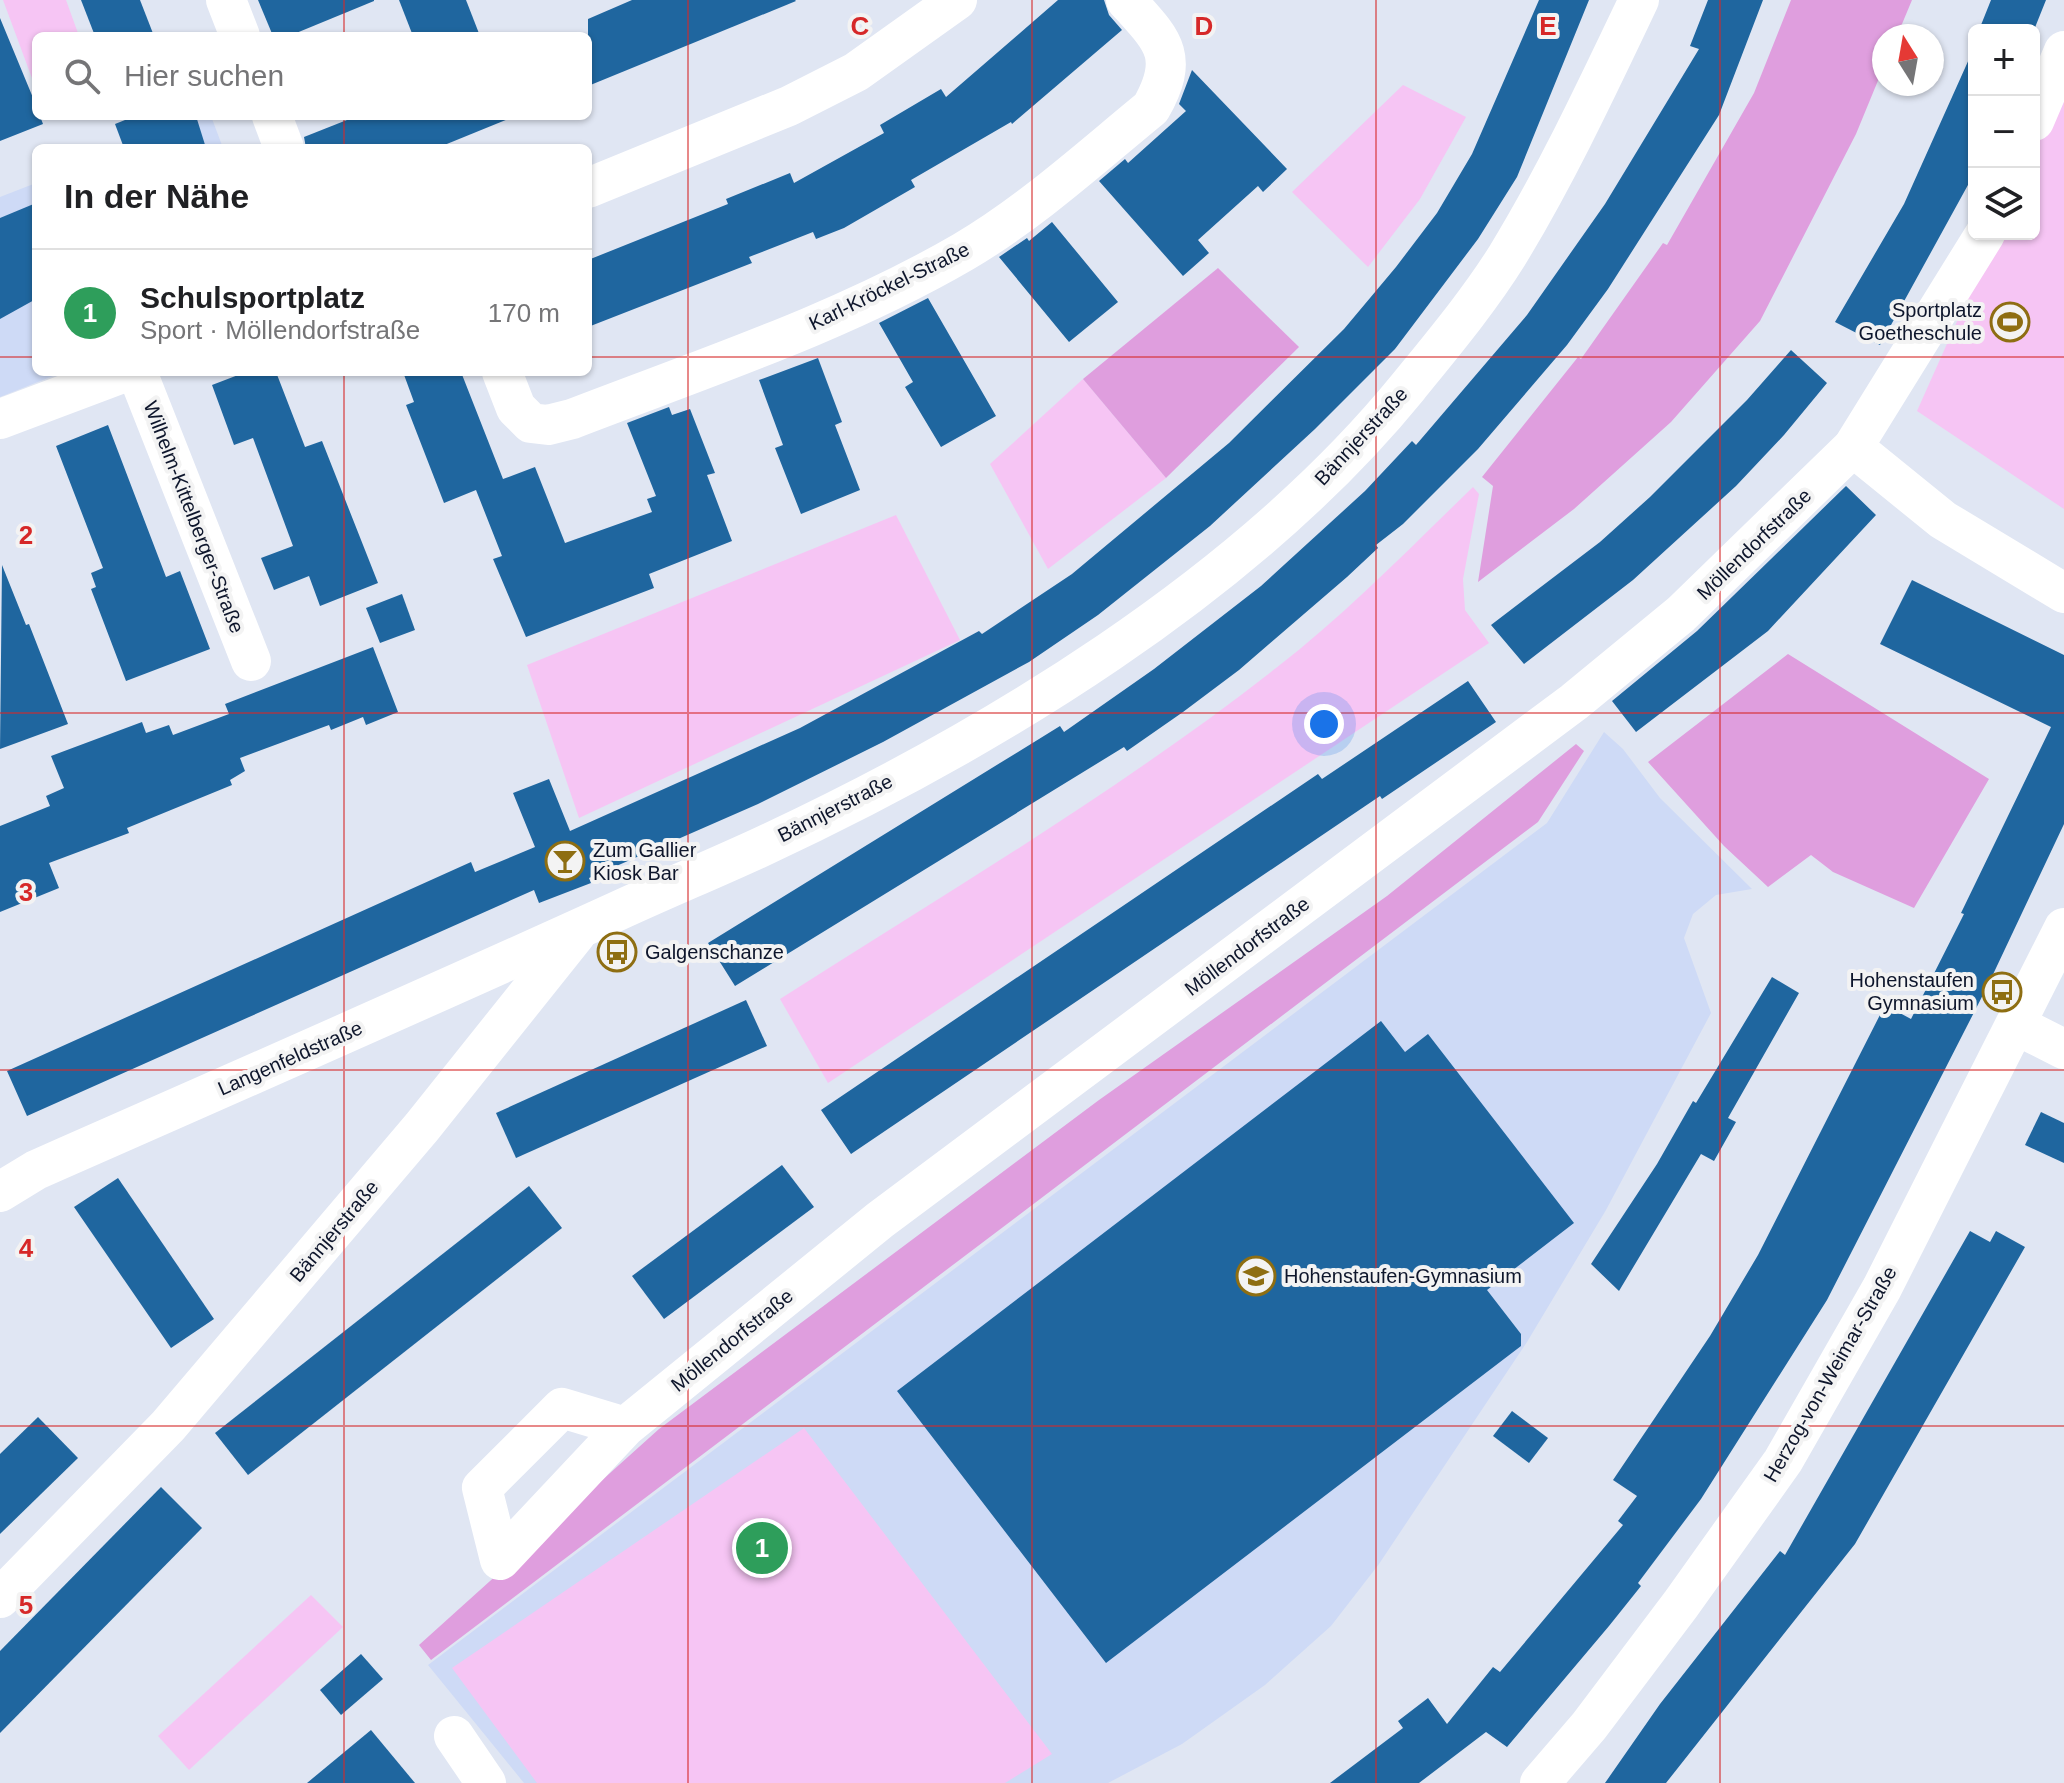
<!DOCTYPE html>
<html lang="de">
<meta charset="utf-8">
<style>
body{margin:0;font-family:Arial,sans-serif;background:#f2f2f2;color:#202124}
.controls{position:absolute;right:24px;top:24px;display:grid;overflow:hidden;border-radius:12px;box-shadow:0 2px 6px #0004}
.controls button{width:72px;height:72px;display:grid;place-items:center;padding:0;border:0;border-bottom:2px solid #e0e0e0;background:#fff;color:#202124;font:40px sans-serif}
.compass{position:absolute;left:1872px;top:24px;width:72px;height:72px;border-radius:50%;background:#fff;box-shadow:0 2px 6px #0004;rotate:349deg}
.you{position:absolute;left:1324px;top:724px;width:28px;height:28px;margin:-20px;border:6px solid #fff;border-radius:50%;background:#1a73e8;box-shadow:0 0 0 12px #1a73e833}
.badge{display:grid;place-items:center;width:52px;height:52px;border-radius:50%;background:#ea580c;color:#fff;font-size:26px;font-weight:700}
.pin{position:absolute;translate:-50% -50%;border:4px solid #fff;box-shadow:0 2px 8px #0006}
.list{margin:0;padding:0;list-style:none}
h2{display:flex;justify-content:space-between;align-items:center;height:104px;margin:0;padding:0 32px;font-size:34px}
h2 small{font-size:26px;font-weight:400;color:#757577}
.list li{display:grid;grid-template-columns:52px 1fr auto;gap:24px;align-items:center;box-sizing:border-box;height:128px;padding:0 32px;border-top:2px solid #e0e0e0}
.list b{display:block;font-size:30px;white-space:nowrap}
.list p{margin:0;font-size:26px;white-space:nowrap;color:#757577}
.list em{font-size:26px;font-style:normal;color:#757577}
.icon{flex:none;width:44px;height:44px;fill:none;stroke:currentColor;stroke-width:2;stroke-linecap:round;stroke-linejoin:round}
.map{position:relative;flex:none;width:2064px;height:1783px;overflow:hidden}
.search{position:absolute;background:#fff;box-shadow:0 2px 6px #0004;left:32px;top:32px;width:560px;height:88px;display:flex;align-items:center;gap:20px;box-sizing:border-box;padding:0 28px;border-radius:12px;color:#757577;font-size:30px}
.panel{position:absolute;background:#fff;box-shadow:0 2px 6px #0004;left:32px;top:144px;width:560px;height:232px;border-radius:12px}
.map>svg:first-child{display:block}
.built{fill:#cedaf6}
.green{fill:#f6c5f4}
.forest{fill:#df9ede}
.building{fill:#1f669f}
.lines{fill:none;stroke-linecap:round;stroke-linejoin:round}
.street{stroke:#fff;stroke-width:40}
.grid{fill:none;stroke:#d62828;stroke-width:2;stroke-opacity:0.55}
.labels{text-anchor:middle;stroke-width:8;stroke-linejoin:round;paint-order:stroke}
.street-label{font-size:20px;fill:#0e162c;stroke:#f3f3f3}
.poi-label{font-size:20px;fill:#0e162c;stroke:#f3f3f3;text-anchor:start}
.grid-label{font-size:26px;text-anchor:middle;font-weight:bold;fill:#d62828;stroke:#f3f3f3;stroke-width:8;stroke-linejoin:round;paint-order:stroke}
</style>
<div class="map">
<svg width="2064" height="1783" viewBox="0 0 2064 1783">
<rect width="100%" height="100%" fill="#e0e6f3"/>
<!-- built -->
<g class="built">
<polygon points="207,116 211,116 223,148 125,148"/>
<polygon points="36,183 36,372 63,372 0,397 0,197"/>
<polygon points="1604,732 1623,749 1660,798 1752,889 1716,895 1693,914 1684,938 1711,1013 1606,1210 1527,1342 1379,1564 1331,1626 1265,1685 1182,1744 1108,1783 524,1783 428,1665 1547,823"/>
</g>
<!-- green -->
<g class="green">
<polygon points="3,0 66,0 79,36 36,36 36,89"/>
<polygon points="2064,82 2064,509 1917,411 1996,234 2034,234 2034,149"/>
<polygon points="1403,85 1466,117 1420,199 1368,267 1292,192"/>
<polygon points="1083,379 1166,478 1048,569 990,464"/>
<path d="M1473,487L1479,494L1463,579L1465,610L1489,643L828,1083L780,999C948,892 1119,791 1276,668C1346,614 1409,549 1473,487Z"/>
<polygon points="896,515 960,640 579,818 527,665"/>
<polygon points="804,1428 1052,1754 1005,1783 537,1783 452,1668"/>
<polygon points="311,1595 343,1627 189,1770 158,1736"/>
</g>
<!-- forest -->
<g class="forest">
<polygon points="1791,0 1912,0 1897,36 1884,36 1884,66 1856,134 1760,321 1671,422 1574,509 1478,582 1493,486 1482,477 1578,357 1581,359 1663,243 1667,245 1754,93"/>
<polygon points="1218,268 1299,347 1166,478 1083,379"/>
<polygon points="1788,654 1989,779 1914,908 1833,872 1811,855 1768,887 1724,846 1648,762"/>
<polygon points="1576,744 1584,751 1538,822 431,1660 419,1645 659,1429 1099,1100 1387,896"/>
</g>
<!-- building -->
<g class="building">
<polygon points="81,0 140,0 154,36 95,36"/>
<polygon points="258,0 374,0 374,1 289,36 273,36"/>
<polygon points="399,0 466,0 480,36 413,36"/>
<polygon points="632,0 795,0 796,1 588,86 588,19"/>
<polygon points="1058,0 1104,0 1109,15 1122,30 1012,124 1011,122 911,180 915,187 844,228 816,239 813,232 749,257 752,263 588,327 588,260 728,204 726,199 790,173 794,183 884,133 880,125 941,89 946,97"/>
<polygon points="1539,0 1589,0 1517,177 1478,239 1395,349 1315,429 1210,526 1098,615 1029,662 883,742 758,804 589,878 591,883 539,903 534,890 27,1116 7,1071 471,862 475,872 535,847 513,793 549,779 570,831 800,728 979,631 982,634 1072,574 1229,443 1344,329 1396,267 1437,213 1472,154"/>
<polygon points="1708,0 1763,0 1719,115 1608,289 1567,345 1478,449 1403,524 1376,545 1378,548 1347,577 1239,670 1183,712 1127,751 1124,747 735,986 708,943 1060,726 1064,732 1154,669 1261,586 1365,491 1412,441 1416,445 1527,315 1605,204 1699,49 1690,46"/>
<polygon points="1991,0 2046,0 2034,30 1979,30"/>
<polygon points="0,18 36,105 36,116 40,116 43,124 0,141"/>
<polygon points="1974,48 1974,174 1880,345 1835,322 1904,204"/>
<polygon points="1192,70 1287,169 1263,192 1258,186 1198,240 1209,253 1183,276 1099,181 1125,159 1128,163 1186,111 1179,104"/>
<polygon points="135,116 196,116 206,148 124,148 115,124"/>
<polygon points="357,116 512,116 513,117 437,148 306,148 304,137"/>
<polygon points="36,203 36,299 0,319 0,218"/>
<polygon points="1052,222 1118,302 1069,342 999,257 1027,238 1029,241"/>
<polygon points="928,298 996,416 941,447 905,387 913,382 879,323"/>
<polygon points="1791,350 1827,383 1784,435 1736,486 1633,580 1524,664 1491,625 1600,542 1650,497 1747,400"/>
<polygon points="818,358 842,422 835,425 860,490 801,514 775,448 783,445 759,380"/>
<polygon points="246,372 276,372 305,447 322,441 378,583 320,606 309,576 274,590 261,558 293,546 253,438 234,445 212,385"/>
<polygon points="403,372 461,372 503,479 535,467 565,543 652,512 647,499 656,496 627,423 669,407 672,415 690,409 715,473 707,475 732,541 649,574 654,588 526,637 493,559 502,556 476,490 444,503 406,405 414,402"/>
<polygon points="108,425 166,577 180,571 210,649 126,681 91,589 96,587 91,573 103,568 56,446"/>
<polygon points="1846,486 1876,515 1768,631 1636,732 1612,701 1697,631"/>
<polygon points="2,565 26,625 29,624 68,724 0,749"/>
<polygon points="1912,580 2064,655 2064,824 1988,985 1827,1300 1701,1499 1638,1583 1641,1586 1609,1626 1507,1747 1486,1732 1419,1783 1330,1783 1403,1728 1398,1721 1428,1698 1447,1724 1493,1667 1500,1672 1623,1525 1618,1521 1637,1496 1613,1480 1710,1336 1758,1255 1885,1005 1911,1019 1964,914 1961,913 2051,727 1880,644"/>
<polygon points="402,594 415,630 380,643 366,608"/>
<polygon points="373,647 398,712 366,725 363,717 331,730 329,725 240,758 245,771 230,780 232,785 127,828 129,833 49,863 59,888 0,912 0,826 50,806 46,796 64,788 51,756 142,722 146,733 169,725 173,735 229,714 225,704"/>
<polygon points="1468,681 1496,722 1382,799 1380,796 851,1154 821,1110 1318,774 1322,779"/>
<polygon points="1772,977 1799,993 1728,1118 1736,1122 1714,1161 1701,1154 1619,1291 1591,1264 1657,1164 1693,1101 1696,1103"/>
<polygon points="746,1000 767,1046 516,1158 496,1113"/>
<polygon points="1381,1021 1405,1052 1428,1034 1574,1223 1487,1290 1521,1334 1521,1346 1106,1663 897,1391"/>
<polygon points="2041,1112 2064,1123 2064,1163 2025,1145"/>
<polygon points="782,1165 814,1207 664,1319 632,1276"/>
<polygon points="118,1178 214,1319 171,1348 74,1207"/>
<polygon points="529,1186 562,1228 248,1475 215,1433"/>
<polygon points="1970,1231 1990,1242 1996,1231 2025,1247 1855,1544 1666,1783 1605,1783 1660,1704 1780,1551 1785,1555"/>
<polygon points="1512,1411 1548,1438 1529,1463 1493,1436"/>
<polygon points="38,1417 78,1458 0,1534 0,1454"/>
<polygon points="161,1487 202,1528 0,1733 0,1651"/>
<polygon points="361,1654 383,1679 341,1715 320,1690"/>
<polygon points="371,1730 415,1783 307,1783"/>
</g>
<g class="lines">
<!-- street -->
<g class="street">
<polyline points="226,0 240,36"/>
<polyline points="272,116 284,148"/>
<polyline points="2034,121 2064,51"/>
<polyline points="588,188 789,106 856,72 957,0"/>
<polyline points="137,372 251,661"/>
<path d="M502,372L516,408L531,423L548,425L572,419C704,368 841,323 963,252C1031,212 1091,157 1151,108C1181,55 1162,40 1126,0"/>
<polyline points="0,419 125,372"/>
<polyline points="1853,447 1943,520 2064,593"/>
<polyline points="2018,1026 2064,1049"/>
<path d="M0,1192L36,1170C227,1086 418,1002 609,915C658,892 709,871 759,848C989,741 1246,586 1408,387C1442,345 1479,301 1507,256C1557,174 1598,86 1639,0"/>
<polyline points="625,1427 562,1408 482,1488 500,1560 625,1427 880,1220 1574,702 1681,614 1853,447 1985,234"/>
<polyline points="0,1598 168,1426 422,1127 576,934"/>
<polyline points="454,1736 486,1783"/>
<polyline points="1540,1783 1589,1726 1681,1604 1783,1461 1882,1288 2064,928"/>
</g>
</g>
<!-- grid -->
<path class="grid" d="M344,0V36M688,0V1783M1032,0V1783M1376,0V1783M1720,0V1783M344,116V148M0,357H36M588,357H2064M344,372V1783M0,713H2064M0,1070H2064M0,1426H2064"/>
<!-- icons -->
<defs>
<symbol id="stadium-ring" viewBox="-11 -11 22 22"><circle r="9.5" fill="#f3f3f3" stroke="#8e6e12" stroke-width="1.5"/><path d="M0-5a6.5 5 0 1 0 0 10a6.5 5 0 1 0 0-10ZM-3.5-1.8h7v3.6h-7Z" fill="#8e6e12"/></symbol>
<symbol id="bar-ring" viewBox="-11 -11 22 22"><circle r="9.5" fill="#f3f3f3" stroke="#8e6e12" stroke-width="1.5"/><path d="M-6-5H6L.8 .8V4.5H3.5V6h-7V4.5H-.8V.8Z" fill="#8e6e12"/></symbol>
<symbol id="bus-ring" viewBox="-11 -11 22 22"><circle r="9.5" fill="#f3f3f3" stroke="#8e6e12" stroke-width="1.5"/><path d="M-5-6H5V4H4V6H2V4H-2V6H-4V4H-5ZM-3.5-4V0h7V-4ZM-3.5 1.2v1.5H-2V1.2ZM2 1.2v1.5H3.5V1.2Z" fill="#8e6e12"/></symbol>
<symbol id="school-ring" viewBox="-11 -11 22 22"><circle r="9.5" fill="#f3f3f3" stroke="#8e6e12" stroke-width="1.5"/><path d="M0-5L7-2L0 1L-7-2ZM-4 1L0 2.5L4 1V4Q0 6-4 4Z" fill="#8e6e12"/></symbol>
</defs>
<g fill-rule="evenodd">
<use href="#stadium-ring" x="1988" y="300" width="44" height="44"/>
<use href="#bar-ring" x="543" y="839" width="44" height="44"/>
<use href="#bus-ring" x="595" y="930" width="44" height="44"/>
<use href="#bus-ring" x="1980" y="970" width="44" height="44"/>
<use href="#school-ring" x="1234" y="1254" width="44" height="44"/>
</g>
<g class="labels">
<!-- street labels -->
<g class="street-label">
<text transform="translate(889 286) rotate(-26)" y="7">Karl-Kröckel-Straße</text>
<text transform="translate(1361 436) rotate(-47)" y="7">Bännjerstraße</text>
<text transform="translate(194 517) rotate(69)" y="7">Wilhelm-Kittelberger-Straße</text>
<text transform="translate(1754 544) rotate(-44)" y="7">Möllendorfstraße</text>
<text transform="translate(835 808) rotate(-27)" y="7">Bännjerstraße</text>
<text transform="translate(1247 946) rotate(-37)" y="7">Möllendorfstraße</text>
<text transform="translate(290 1058) rotate(-24)" y="7">Langenfeldstraße</text>
<text transform="translate(334 1231) rotate(-50)" y="7">Bännjerstraße</text>
<text transform="translate(732 1340) rotate(-39)" y="7">Möllendorfstraße</text>
<text transform="translate(1830 1374) rotate(-60)" y="7">Herzog-von-Weimar-Straße</text>
</g>
<!-- poi labels -->
<g class="poi-label">
<text x="1982" y="317" text-anchor="end">Sportplatz<tspan x="1982" dy="23">Goetheschule</tspan></text>
<text x="593" y="857">Zum Gallier<tspan x="593" dy="23">Kiosk Bar</tspan></text>
<text x="645" y="959">Galgenschanze</text>
<text x="1974" y="987" text-anchor="end">Hohenstaufen<tspan x="1974" dy="23">Gymnasium</tspan></text>
<text x="1284" y="1283">Hohenstaufen-Gymnasium</text>
</g>
</g>
<g class="grid-label">
<text x="860" y="35">C</text>
<text x="1204" y="35">D</text>
<text x="1548" y="35">E</text>
<text x="26" y="544">2</text>
<text x="26" y="901">3</text>
<text x="26" y="1257">4</text>
<text x="26" y="1614">5</text>
</g>
</svg>
<div class="controls">
<button>+</button>
<button>−</button>
<button><svg class="icon" aria-label="layers" viewBox="0 0 24 24"><path d="M12 4l9 5-9 5-9-5zM3 14l9 5 9-5"/></svg></button>
</div>
<svg class="compass" viewBox="-18 -18 36 36"><path d="M0-13l5 13h-10z" fill="#e53935"/><path d="M0 13l5-13h-10z" fill="#757577"/></svg>
<div class="you"></div>
<div class="pin badge" style="left:762px;top:1548px;background:#2e9e5b">1</div>
<div class="search"><svg class="icon" aria-label="search" viewBox="0 0 24 24"><circle cx="10" cy="10" r="6"/><path d="M15 15l6 6"/></svg>Hier suchen</div>
<section class="panel">
<h2>In der Nähe<small></small></h2>
<ul class="list">
<li><span class="badge" style="background:#2e9e5b">1</span><div><b>Schulsportplatz</b><p>Sport · Möllendorfstraße</p></div><em>170 m</em></li>
</ul>
</section>
</div>
